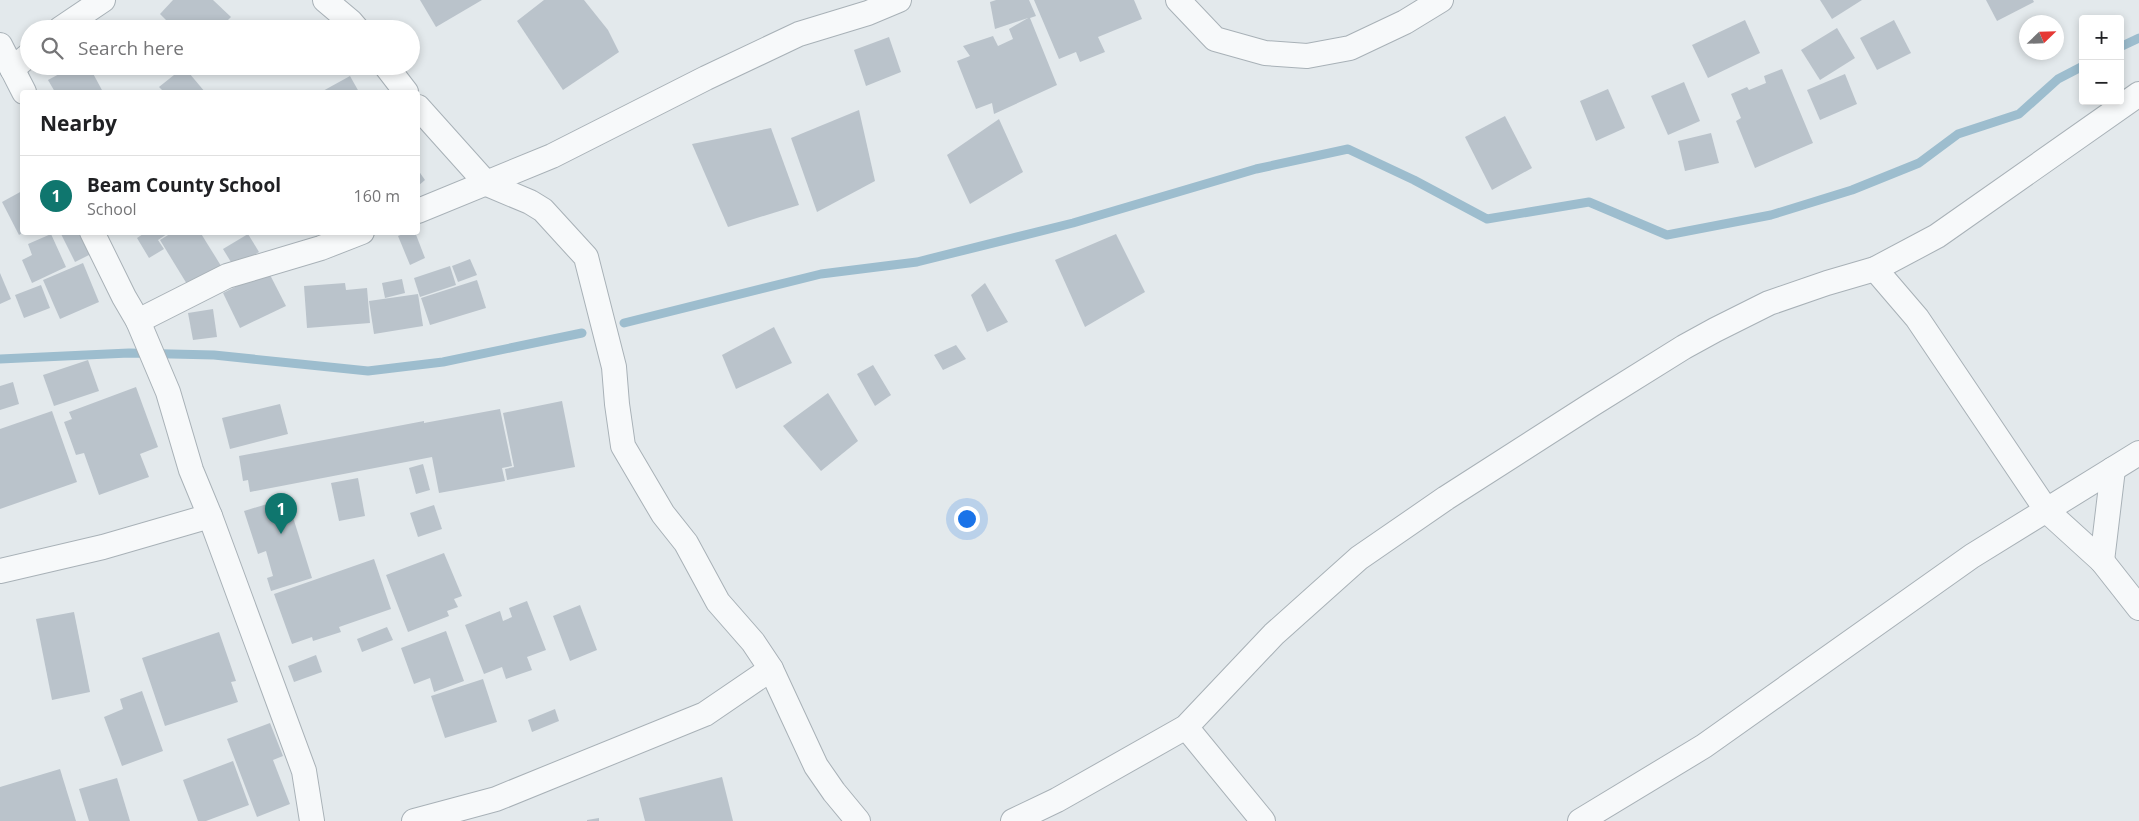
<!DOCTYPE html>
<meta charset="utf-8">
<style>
body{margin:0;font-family:"Open Sans",sans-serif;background:#f6f6f6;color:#202124}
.controls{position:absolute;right:15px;top:15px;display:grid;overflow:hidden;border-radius:5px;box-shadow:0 2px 8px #0003}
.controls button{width:45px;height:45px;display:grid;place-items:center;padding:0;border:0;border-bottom:1px solid #e0e0e0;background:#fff;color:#202124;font:25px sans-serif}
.compass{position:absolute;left:2019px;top:15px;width:45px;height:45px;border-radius:50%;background:#fff;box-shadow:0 2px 8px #0003;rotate:67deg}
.you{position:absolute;left:966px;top:518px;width:18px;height:18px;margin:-12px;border:4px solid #fff;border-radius:50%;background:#1a73e8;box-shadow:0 0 0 8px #1a73e833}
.badge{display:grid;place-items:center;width:32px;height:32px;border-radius:50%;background:#0f766e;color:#fff;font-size:16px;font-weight:700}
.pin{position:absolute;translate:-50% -41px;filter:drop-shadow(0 1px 2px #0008)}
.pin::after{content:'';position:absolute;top:26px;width:18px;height:15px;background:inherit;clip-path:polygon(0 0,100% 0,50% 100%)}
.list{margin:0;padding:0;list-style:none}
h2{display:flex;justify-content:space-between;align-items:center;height:65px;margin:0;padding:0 20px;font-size:21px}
h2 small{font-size:16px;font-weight:400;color:#757577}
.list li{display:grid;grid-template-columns:32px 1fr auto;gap:15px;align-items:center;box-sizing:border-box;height:80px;padding:0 20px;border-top:1px solid #e0e0e0}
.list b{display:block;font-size:19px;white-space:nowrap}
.list p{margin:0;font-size:16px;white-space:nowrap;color:#757577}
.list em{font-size:16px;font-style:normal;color:#757577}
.icon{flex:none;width:28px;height:28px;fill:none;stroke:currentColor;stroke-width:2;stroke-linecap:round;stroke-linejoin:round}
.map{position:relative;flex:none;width:2139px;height:821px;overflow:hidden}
.search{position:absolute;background:#fff;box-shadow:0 2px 8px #0003;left:20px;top:20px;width:400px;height:55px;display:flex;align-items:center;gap:12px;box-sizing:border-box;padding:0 18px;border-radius:28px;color:#757577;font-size:19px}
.panel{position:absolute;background:#fff;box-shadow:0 2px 8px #0003;left:20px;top:90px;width:400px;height:145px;border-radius:5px}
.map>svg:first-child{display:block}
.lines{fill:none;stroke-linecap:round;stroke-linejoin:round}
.stream{stroke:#9dbdce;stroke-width:9}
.building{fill:#bac3cb}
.street-casing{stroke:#a8b1b7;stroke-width:26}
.street{stroke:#f7f9fa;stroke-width:24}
</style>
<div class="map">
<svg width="2139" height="821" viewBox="0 0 2139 821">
<rect width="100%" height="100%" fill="#e3e9ec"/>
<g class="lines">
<!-- stream -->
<g class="stream">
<polyline points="2120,47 2139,38"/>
<polyline points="624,323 821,274 917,262 1073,223 1256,169 1348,149 1414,180 1487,219 1589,202 1667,235 1771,215 1852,190 1919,163 1958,134 2019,114 2058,79 2083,66"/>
<polyline points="0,359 129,353 214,355 368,371 443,362 582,333"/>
</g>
</g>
<!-- building -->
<g class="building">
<polygon points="173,0 213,0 231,17 219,29 175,29 160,14"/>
<polygon points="420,0 482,0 436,27"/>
<polygon points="544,0 584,0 608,30 619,52 563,90 517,21"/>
<polygon points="996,0 1029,0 1036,16 1030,18 1057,85 994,114 992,103 976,109 957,61 970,56 963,46 993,36 998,46 1013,39 1009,29 1028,18 995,29 990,2"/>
<polygon points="1034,0 1134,0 1142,19 1098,37 1105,52 1080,62 1076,52 1059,59"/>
<polygon points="1820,0 1862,0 1832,19"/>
<polygon points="1986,0 2033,0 2034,2 1997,21"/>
<polygon points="1745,20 1760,53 1708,78 1692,45"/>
<polygon points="1894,20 1911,53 1877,70 1860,38"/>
<polygon points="1837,28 1855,58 1820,80 1801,50"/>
<polygon points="889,37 901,72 866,86 854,50"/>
<polygon points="74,66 89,66 103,92 55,92 48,80"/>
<polygon points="184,67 205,92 164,92 159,87"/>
<polygon points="1782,69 1813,143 1755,168 1736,121 1741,118 1731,94 1747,87 1749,90 1766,83 1764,76"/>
<polygon points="1845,74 1857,104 1820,120 1807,90"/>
<polygon points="350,76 359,92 321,92"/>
<polygon points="1684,82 1700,121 1668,135 1651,96"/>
<polygon points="1608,89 1625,128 1596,141 1580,101"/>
<polygon points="859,110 875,181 817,212 791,138"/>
<polygon points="1505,116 1532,168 1492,190 1465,137"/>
<polygon points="999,119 1023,172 970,204 947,155"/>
<polygon points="771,128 799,205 728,227 692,144"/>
<polygon points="1711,133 1719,163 1685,171 1678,141"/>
<polygon points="418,170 425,180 418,186"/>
<polygon points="22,191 22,233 19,235 2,202"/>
<polygon points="60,232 88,232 97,251 75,262"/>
<polygon points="146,232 170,232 158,240 164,249 149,258 137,238"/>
<polygon points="173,232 200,232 223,269 190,289 160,240"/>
<polygon points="408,232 415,232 425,258 410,265 398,236"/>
<polygon points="51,234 66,267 32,283 22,260 32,255 28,244"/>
<polygon points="248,234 259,252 234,267 223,249"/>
<polygon points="1116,234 1145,292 1085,327 1055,260"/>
<polygon points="470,259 477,275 458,282 452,266"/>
<polygon points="83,263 99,302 60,319 43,280"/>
<polygon points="450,266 456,285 420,297 414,278"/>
<polygon points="268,271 286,306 240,328 223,293"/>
<polygon points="0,273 11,299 0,304"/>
<polygon points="402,279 405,293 385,298 382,283"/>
<polygon points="477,280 486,308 430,325 421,298"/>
<polygon points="345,283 346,290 367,288 370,323 307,328 304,286"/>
<polygon points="985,283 1008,322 987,332 971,295"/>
<polygon points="41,285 50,308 24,318 15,295"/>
<polygon points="418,294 423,326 374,334 369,301"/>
<polygon points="213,309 217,337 193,340 188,313"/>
<polygon points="774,327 792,363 736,389 722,355"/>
<polygon points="956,345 966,359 943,370 934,355"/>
<polygon points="88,360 99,391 54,406 43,375"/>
<polygon points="873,365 891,395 875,406 857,374"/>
<polygon points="13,382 19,404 0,410 0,386"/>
<polygon points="136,387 158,447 140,454 149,477 99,495 84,453 76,455 64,422 72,419 69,412"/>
<polygon points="828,393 858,441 821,471 783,426"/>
<polygon points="562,401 575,467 507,480 505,469 514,467 503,413"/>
<polygon points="280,404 288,434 230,449 222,418"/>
<polygon points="500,409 512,466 502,468 505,481 439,493 432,457 250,492 248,480 243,481 239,456 424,421 424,423"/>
<polygon points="52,411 77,482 0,509 0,429"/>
<polygon points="423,464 430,490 416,494 409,468"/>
<polygon points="358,478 365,516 339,521 331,483"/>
<polygon points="287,498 312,578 271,591 267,578 273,576 266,551 258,554 244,511"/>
<polygon points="434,505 442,529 418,537 410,513"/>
<polygon points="444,553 462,596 454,599 458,607 447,611 449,616 408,632 386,575"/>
<polygon points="374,559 391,609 339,627 341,632 313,641 312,637 292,644 274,594"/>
<polygon points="527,601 546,650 527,657 532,670 506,679 502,667 484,674 465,625 500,611 503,621 512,617 509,608"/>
<polygon points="580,605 597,650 570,661 553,616"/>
<polygon points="74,612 90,692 52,700 36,619"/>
<polygon points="387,627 393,640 362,652 357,639"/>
<polygon points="446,631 464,681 434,692 430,678 414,684 401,648"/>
<polygon points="219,632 236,681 231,682 238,702 165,726 142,658"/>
<polygon points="316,655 322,672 294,682 288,666"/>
<polygon points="483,679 497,722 445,738 431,696"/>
<polygon points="142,691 163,751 122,766 104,717 123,709 120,699"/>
<polygon points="555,709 559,721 532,732 528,720"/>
<polygon points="270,723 283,756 273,760 290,804 257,817 227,739"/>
<polygon points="233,761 249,805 206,821 198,821 183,780"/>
<polygon points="60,769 76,821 0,821 0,787"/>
<polygon points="722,777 733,821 645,821 639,798"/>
<polygon points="117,778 130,821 89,821 79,789"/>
<polygon points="599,818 599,821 587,821 587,820"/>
</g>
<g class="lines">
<defs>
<g id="street">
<polyline points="325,0 351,22 357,29"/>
<polyline points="1178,0 1215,39 1265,53 1307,56 1350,48 1405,22 1441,0"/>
<polyline points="60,29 103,0"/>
<polyline points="0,45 24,92"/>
<polyline points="386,66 406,92"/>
<polyline points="12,69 29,55"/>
<polyline points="418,107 487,184 530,202 543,210 586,257 614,367 617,404 623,446 663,514 686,543 718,602 753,642 771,669 816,766 834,792 858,821"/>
<polyline points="418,211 552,156 706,78 799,34 868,13 899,0"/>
<polyline points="92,232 124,297 138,321 168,392 191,470 210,516 304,771 312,821"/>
<polyline points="1875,269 1917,318 2047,511 2102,561 2139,608"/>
<polyline points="138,321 227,276 321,248 362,232"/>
<polyline points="2102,561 2113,469"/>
<polyline points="0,571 103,547 210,516"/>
<polyline points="1186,727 1263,821"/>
<polyline points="414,821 496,799 705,714 771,669"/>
<polyline points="1013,821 1057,800 1186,727 1274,634 1359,558 1446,498 1591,405 1684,347 1715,330 1769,303 1827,283 1875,269 1937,236 2139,94"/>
<polyline points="1580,821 1704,746 1972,556 2139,453"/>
</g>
</defs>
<!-- street casing -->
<use href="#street" class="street-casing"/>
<!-- street -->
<use href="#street" class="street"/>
</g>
</svg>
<div class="controls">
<button>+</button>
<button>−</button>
</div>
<svg class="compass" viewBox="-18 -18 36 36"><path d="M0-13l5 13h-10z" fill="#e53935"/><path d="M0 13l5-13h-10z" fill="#757577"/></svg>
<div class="you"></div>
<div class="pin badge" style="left:281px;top:534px">1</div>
<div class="search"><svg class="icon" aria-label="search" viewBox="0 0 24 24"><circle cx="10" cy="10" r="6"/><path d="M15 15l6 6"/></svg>Search here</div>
<section class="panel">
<h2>Nearby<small></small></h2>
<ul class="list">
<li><span class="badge">1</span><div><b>Beam County School</b><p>School</p></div><em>160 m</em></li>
</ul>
</section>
</div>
